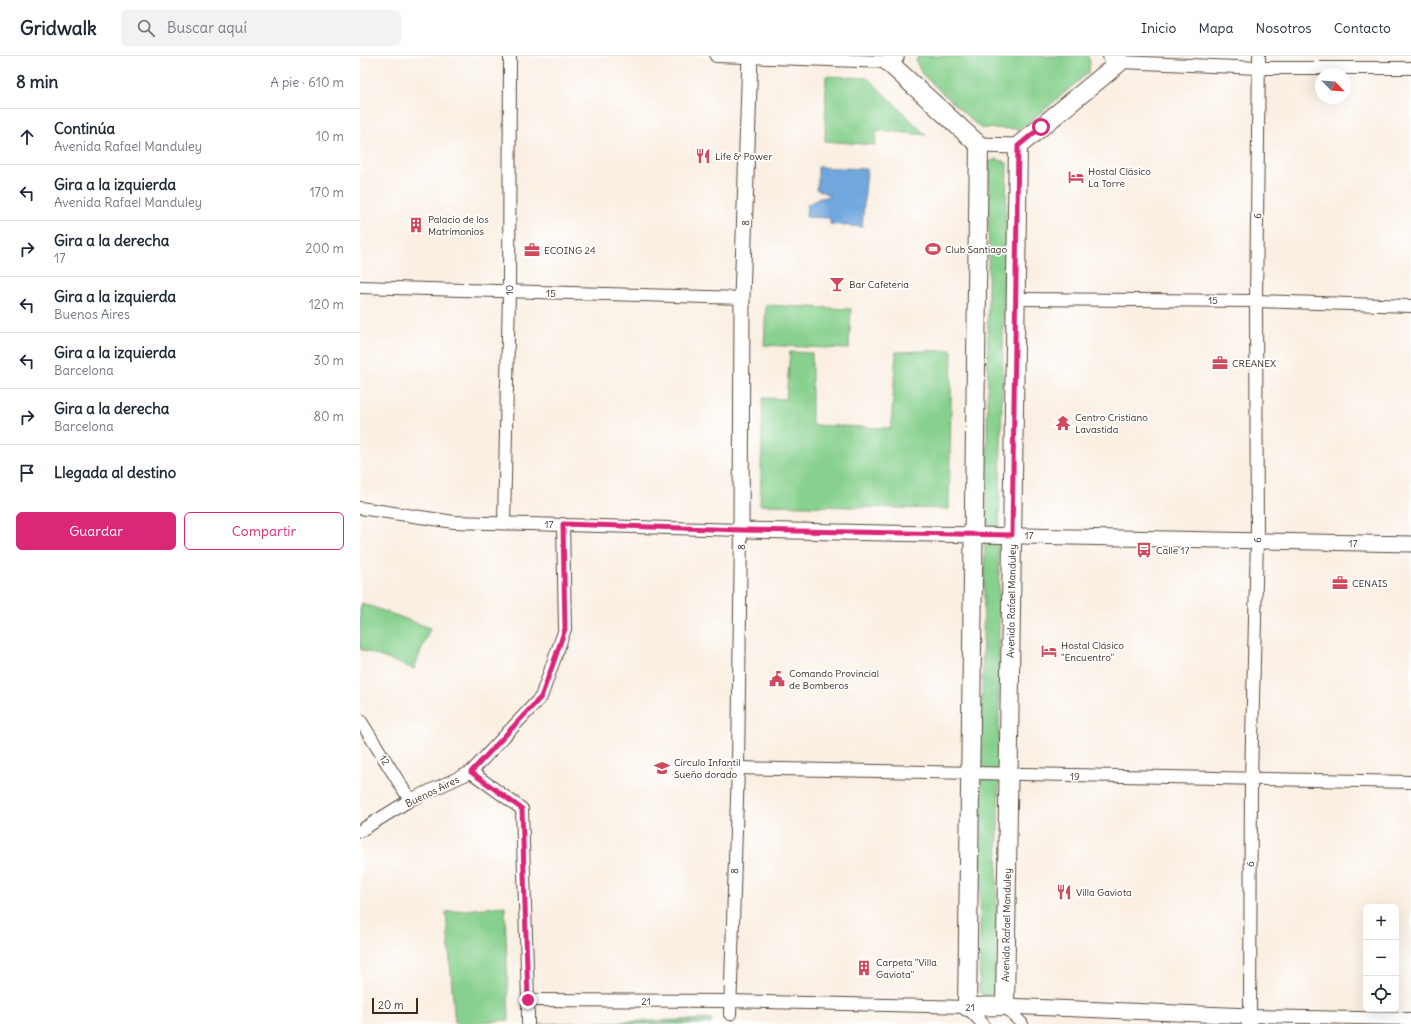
<!DOCTYPE html>
<html lang="es">
<meta charset="utf-8">
<style>
body{margin:0;font-family:Delius,sans-serif;background:#f2f2f3;color:#1f2937}
.controls{position:absolute;right:12px;bottom:12px;display:grid;overflow:hidden;border-radius:6px;box-shadow:0 4px 16px #0002}
.controls button{width:36px;height:36px;display:grid;place-items:center;padding:0;border:0;border-bottom:1px solid #e0e1e3;background:#fff;color:#1f2937;font:20px sans-serif}
.compass{position:absolute;left:955px;top:12px;width:36px;height:36px;border-radius:50%;background:#fff;box-shadow:0 4px 16px #0002;rotate:115deg}
.scale{position:absolute;left:12px;bottom:10px;width:46px;box-sizing:border-box;padding-left:4px;border:2px solid #3b2a1e;border-top:0;font-size:11px;line-height:14px;white-space:nowrap;color:#3b2a1e;-webkit-text-stroke:3px #fff;paint-order:stroke}
.stop{position:absolute;width:12px;height:12px;margin:-9px;border:3px solid #db2777;border-radius:50%;background:#fff}
.stop.end{background:#db2777;border-color:#fff;box-shadow:0 1px 4px #0008}
.list{margin:0;padding:0;list-style:none}
h2{display:flex;justify-content:space-between;align-items:center;height:52px;margin:0;padding:0 16px;font-size:17px}
h2 small{font-size:13px;font-weight:400;color:#747a83}
.list li{display:grid;grid-template-columns:26px 1fr auto;gap:12px;align-items:center;box-sizing:border-box;height:56px;padding:0 16px;border-top:1px solid #e0e1e3}
.list b{display:block;font-size:15px;white-space:nowrap}
.list p{margin:0;font-size:13px;white-space:nowrap;color:#747a83}
.list em{font-size:13px;font-style:normal;color:#747a83}
.actions{display:flex;gap:8px;padding:12px 16px}
.actions a{flex:1;padding:9px 0;border:1px solid #db2777;border-radius:6px;text-align:center;font-size:14px;color:#db2777}
.actions .main{background:#db2777;color:#fff}
.icon{flex:none;width:22px;height:22px;fill:none;stroke:currentColor;stroke-width:2;stroke-linecap:round;stroke-linejoin:round}
.map{position:relative;flex:none;width:1051px;height:968px;overflow:hidden}
header{display:flex;align-items:center;gap:24px;box-sizing:border-box;height:56px;padding:0 20px;background:#fff;border-bottom:1px solid #e0e1e3}
header strong{font-size:19px}
nav{display:flex;gap:22px;margin-inline-start:auto;font-size:14px}
.search{width:280px;height:36px;background:#f2f2f3;display:flex;align-items:center;gap:10px;box-sizing:border-box;padding:0 14px;border-radius:6px;color:#747a83;font-size:15px}
main{display:flex}
aside{flex:1;background:#fff}
.map>svg:first-child{display:block}
.green{fill:#87d08d;stroke:#617d56}
.forest{fill:#6db278;stroke:#546e4b}
.water{fill:#6fa7de;stroke:#55687e}
.lines{fill:none;stroke-linecap:round;stroke-linejoin:round}
.minor-casing{stroke:#58483b;stroke-width:14}
.tertiary-casing{stroke:#58483b;stroke-width:17}
.secondary-casing{stroke:#58483b;stroke-width:20}
.minor{stroke:#fff;stroke-width:12}
.tertiary{stroke:#fff;stroke-width:15}
.secondary{stroke:#fff;stroke-width:18}
.route{stroke:#db2777;stroke-width:5}
.labels{text-anchor:middle;stroke-width:3.5;stroke-linejoin:round;paint-order:stroke}
.poi-label{font-size:10px;fill:#3b2a1e;stroke:#fff;text-anchor:start}
.street-label{font-size:10px;fill:#3b2a1e;stroke:#fff}
</style>
<header>
<strong>Gridwalk</strong>
<div class="search"><svg class="icon" aria-label="search" viewBox="0 0 24 24"><circle cx="10" cy="10" r="6"/><path d="M15 15l6 6"/></svg>Buscar aquí</div>
<nav><a>Inicio</a><a>Mapa</a><a>Nosotros</a><a>Contacto</a></nav>
</header>
<main>
<aside>
<h2>8 min<small>A pie · 610 m</small></h2>
<ul class="list">
<li><svg class="icon" aria-label="ahead" viewBox="0 0 24 24"><path d="M12 20V5M6 11l6-6 6 6"/></svg><div><b>Continúa</b><p>Avenida Rafael Manduley</p></div><em>10 m</em></li>
<li><svg class="icon" aria-label="left" viewBox="0 0 24 24"><path d="M17 20v-9H6M10 6l-5 5 5 5"/></svg><div><b>Gira a la izquierda</b><p>Avenida Rafael Manduley</p></div><em>170 m</em></li>
<li><svg class="icon" aria-label="right" viewBox="0 0 24 24"><path d="M7 20v-9h11M14 6l5 5-5 5"/></svg><div><b>Gira a la derecha</b><p>17</p></div><em>200 m</em></li>
<li><svg class="icon" aria-label="left" viewBox="0 0 24 24"><path d="M17 20v-9H6M10 6l-5 5 5 5"/></svg><div><b>Gira a la izquierda</b><p>Buenos Aires</p></div><em>120 m</em></li>
<li><svg class="icon" aria-label="left" viewBox="0 0 24 24"><path d="M17 20v-9H6M10 6l-5 5 5 5"/></svg><div><b>Gira a la izquierda</b><p>Barcelona</p></div><em>30 m</em></li>
<li><svg class="icon" aria-label="right" viewBox="0 0 24 24"><path d="M7 20v-9h11M14 6l5 5-5 5"/></svg><div><b>Gira a la derecha</b><p>Barcelona</p></div><em>80 m</em></li>
<li><svg class="icon" aria-label="arrive" viewBox="0 0 24 24"><path d="M6 21V4h12l-3 4 3 4H6"/></svg><div><b>Llegada al destino</b></div></li>
</ul>
<div class="actions"><a class="main">Guardar</a><a>Compartir</a></div>
</aside>
<div class="map">
<svg width="1051" height="968" viewBox="0 0 1051 968">
<rect width="100%" height="100%" fill="#fff"/>
<filter id="ink" filterUnits="userSpaceOnUse"><feTurbulence type="fractalNoise" baseFrequency=".025" numOctaves="2"/><feDisplacementMap in="SourceGraphic" scale="8" xChannelSelector="R" yChannelSelector="G"/><feConvolveMatrix kernelMatrix="1 2 1 2 8 2 1 2 1" color-interpolation-filters="sRGB"/></filter>
<filter id="wash" filterUnits="userSpaceOnUse"><feTurbulence type="fractalNoise" baseFrequency=".012" numOctaves="4" result="noise"/><feDisplacementMap in="SourceGraphic" scale="16" xChannelSelector="R" yChannelSelector="G"/><feGaussianBlur stdDeviation="0.9" result="paint"/><feColorMatrix in="noise" values="0 0 0 0 0 0 0 0 0 0 0 0 0 0 0 0 0 1.4 0 .05"/><feComposite in="paint" operator="in"/></filter>
<g filter="url(#wash)">
<rect width="100%" height="100%" fill="#faefe2"/>
<!-- green -->
<g class="green">
<polygon points="558,0 728,0 730,6 729,16 677,60 660,73 620,72 562,18 556,5"/>
<polygon points="466,20 508,22 566,79 517,74 515,89 465,85"/>
<polygon points="637,103 647,107 639,479 639,718 635,935 627,941 619,936 620,879 622,635 627,385 629,106"/>
<polygon points="406,249 491,253 489,293 404,289"/>
<polygon points="592,294 589,453 400,449 403,342 426,343 430,296 452,297 452,369 531,372 536,296"/>
<polygon points="2,547 70,572 54,613 0,593 0,554"/>
<polygon points="145,850 149,964 95,968 86,856"/>
</g>
<!-- forest -->
<polygon class="forest" points="352,963 351,968 178,968"/>
<!-- water -->
<polygon class="water" points="458,111 507,113 502,171 470,168 470,162 446,161 447,149 460,142 471,140 456,133 458,126"/>
</g>
<g filter="url(#ink)">
<g class="lines">
<defs>
<g id="minor">
<polyline points="356,0 528,6"/>
<polyline points="899,0 896,245 897,485 891,723 890,960 1051,963"/>
<polyline points="760,6 899,12 1051,12"/>
<polyline points="0,231 382,242"/>
<polyline points="656,243 896,245 1051,250"/>
<polyline points="0,452 94,466 381,474 378,712 370,958"/>
<polyline points="144,467 149,236 150,0"/>
<polyline points="0,664 50,744"/>
<polyline points="378,712 1051,726"/>
<polyline points="111,716 162,753 168,944 168,968"/>
<polyline points="0,775 50,744 111,716 181,641 205,573 203,468"/>
<polyline points="168,944 370,945 607,951 623,968"/>
<polyline points="645,950 662,968"/>
</g>
<g id="tertiary">
<polyline points="390,0 382,242 381,474 1051,488"/>
<polyline points="619,89 658,90"/>
<polyline points="645,950 890,960 889,968"/>
</g>
<polyline id="secondary" points="535,0 528,6 619,89 607,951 645,950 658,90 760,6 752,0"/>
</defs>
<!-- minor casing -->
<use href="#minor" class="minor-casing"/>
<!-- tertiary casing -->
<use href="#tertiary" class="tertiary-casing"/>
<!-- secondary casing -->
<use href="#secondary" class="secondary-casing"/>
<!-- minor -->
<use href="#minor" class="minor"/>
<!-- tertiary -->
<use href="#tertiary" class="tertiary"/>
<!-- secondary -->
<use href="#secondary" class="secondary"/>
</g>
</g>
<g class="lines" filter="url(#ink)">
<!-- route -->
<polyline class="route" points="168,944 162,753 111,716 181,641 193,608 205,573 203,468 381,474 652,479 658,90 681,71"/>
</g>
<!-- icons -->
<defs>
<symbol id="restaurant-bare" viewBox="-9 -9 18 18"><path d="M-5-6h1v4h1v-4h1v4h1v-4h1v5L-1.5 .5V6h-2V.5L-5-1ZM5-6V6H3V1.5H1.5Q1.5-4 5-6Z" fill="#d1495b" stroke="#fff" stroke-width="2.5" paint-order="stroke"/></symbol>
<symbol id="hotel-bare" viewBox="-9 -9 18 18"><path d="M-6-4.5h1.5V1H6V5H4.5V3h-9V5H-6ZM-4 0a1.8 1.8 0 1 1 3.6 0ZM.5 0V-2.5h3Q6-2.5 6 0Z" fill="#d1495b" stroke="#fff" stroke-width="2.5" paint-order="stroke"/></symbol>
<symbol id="building-bare" viewBox="-9 -9 18 18"><path d="M-4-6H4V6H1V3H-1V6H-4ZM-2.5-4.3h1.7v1.8h-1.7ZM.8-4.3h1.7v1.8H.8ZM-2.5-1h1.7V.8h-1.7ZM.8-1h1.7V.8H.8Z" fill="#d1495b" stroke="#fff" stroke-width="2.5" paint-order="stroke"/></symbol>
<symbol id="stadium-bare" viewBox="-9 -9 18 18"><path d="M0-5a6.5 5 0 1 0 0 10a6.5 5 0 1 0 0-10ZM-3.5-1.8h7v3.6h-7Z" fill="#d1495b" stroke="#fff" stroke-width="2.5" paint-order="stroke"/></symbol>
<symbol id="office-bare" viewBox="-9 -9 18 18"><path d="M-6-3h4V-5.5h4V-3h4V5H-6ZM-1-4.5V-3h2v-1.5ZM-6 0V1H6V0Z" fill="#d1495b" stroke="#fff" stroke-width="2.5" paint-order="stroke"/></symbol>
<symbol id="bar-bare" viewBox="-9 -9 18 18"><path d="M-6-5H6L.8 .8V4.5H3.5V6h-7V4.5H-.8V.8Z" fill="#d1495b" stroke="#fff" stroke-width="2.5" paint-order="stroke"/></symbol>
<symbol id="temple-bare" viewBox="-9 -9 18 18"><path d="M0-6L5-2H3V0L6.5 2.5H4V6H1.5V3h-3V6H-4V2.5H-6.5L-3 0V-2H-5Z" fill="#d1495b" stroke="#fff" stroke-width="2.5" paint-order="stroke"/></symbol>
<symbol id="bus-bare" viewBox="-9 -9 18 18"><path d="M-5-6H5V4H4V6H2V4H-2V6H-4V4H-5ZM-3.5-4V0h7V-4ZM-3.5 1.2v1.5H-2V1.2ZM2 1.2v1.5H3.5V1.2Z" fill="#d1495b" stroke="#fff" stroke-width="2.5" paint-order="stroke"/></symbol>
<symbol id="civic-bare" viewBox="-9 -9 18 18"><path d="M-.6-6.5H3V-4.5H.6V-3L4-1V1h2V6H-6V1h2V-1L-.6-3ZM-1.2 2.5V6h2.4V2.5Z" fill="#d1495b" stroke="#fff" stroke-width="2.5" paint-order="stroke"/></symbol>
<symbol id="school-bare" viewBox="-9 -9 18 18"><path d="M0-5L7-2L0 1L-7-2ZM-4 1L0 2.5L4 1V4Q0 6-4 4Z" fill="#d1495b" stroke="#fff" stroke-width="2.5" paint-order="stroke"/></symbol>
</defs>
<g fill-rule="evenodd">
<use href="#restaurant-bare" x="332" y="89" width="22" height="22"/>
<use href="#hotel-bare" x="705" y="110" width="22" height="22"/>
<use href="#building-bare" x="45" y="158" width="22" height="22"/>
<use href="#stadium-bare" x="562" y="182" width="22" height="22"/>
<use href="#office-bare" x="161" y="183" width="22" height="22"/>
<use href="#bar-bare" x="466" y="217" width="22" height="22"/>
<use href="#office-bare" x="849" y="296" width="22" height="22"/>
<use href="#temple-bare" x="692" y="356" width="22" height="22"/>
<use href="#bus-bare" x="773" y="483" width="22" height="22"/>
<use href="#office-bare" x="969" y="516" width="22" height="22"/>
<use href="#hotel-bare" x="678" y="584" width="22" height="22"/>
<use href="#civic-bare" x="406" y="612" width="22" height="22"/>
<use href="#school-bare" x="291" y="701" width="22" height="22"/>
<use href="#restaurant-bare" x="693" y="825" width="22" height="22"/>
<use href="#building-bare" x="493" y="901" width="22" height="22"/>
</g>
<g class="labels">
<!-- poi labels -->
<g class="poi-label">
<text x="355" y="104">Life &amp; Power</text>
<text x="728" y="119">Hostal Clásico<tspan x="728" dy="12">La Torre</tspan></text>
<text x="68" y="167">Palacio de los<tspan x="68" dy="12">Matrimonios</tspan></text>
<text x="585" y="197">Club Santiago</text>
<text x="184" y="198">ECOING 24</text>
<text x="489" y="232">Bar Cafetería</text>
<text x="872" y="311">CREANEX</text>
<text x="715" y="365">Centro Cristiano<tspan x="715" dy="12">Lavastida</tspan></text>
<text x="796" y="498">Calle 17</text>
<text x="992" y="531">CENAIS</text>
<text x="701" y="593">Hostal Clásico<tspan x="701" dy="12">"Encuentro"</tspan></text>
<text x="429" y="621">Comando Provincial<tspan x="429" dy="12">de Bomberos</tspan></text>
<text x="314" y="710">Círculo Infantil<tspan x="314" dy="12">Sueño dorado</tspan></text>
<text x="716" y="840">Villa Gaviota</text>
<text x="516" y="910">Carpeta "Villa<tspan x="516" dy="12">Gaviota"</tspan></text>
</g>
<!-- street labels -->
<g class="street-label">
<text transform="translate(897 160) rotate(-89)" y="4">6</text>
<text transform="translate(385 167) rotate(-88)" y="4">8</text>
<text transform="translate(149 234) rotate(-89)" y="4">10</text>
<text transform="translate(191 237) rotate(2)" y="4">15</text>
<text x="853" y="248">15</text>
<text transform="translate(189 468) rotate(1)" y="4">17</text>
<text transform="translate(669 479) rotate(1)" y="4">17</text>
<text transform="translate(897 484) rotate(-89)" y="4">6</text>
<text transform="translate(993 487) rotate(1)" y="4">17</text>
<text transform="translate(381 491) rotate(-89)" y="4">8</text>
<text transform="translate(651 545) rotate(-89)" y="4">Avenida Rafael Manduley</text>
<text transform="translate(25 704) rotate(58)" y="4">12</text>
<text transform="translate(715 720) rotate(1)" y="4">19</text>
<text transform="translate(72 735) rotate(-26)" y="4">Buenos Aires</text>
<text transform="translate(890 808) rotate(-90)" y="4">6</text>
<text transform="translate(374 815) rotate(-88)" y="4">8</text>
<text transform="translate(646 869) rotate(-89)" y="4">Avenida Rafael Manduley</text>
<text x="286" y="949">21</text>
<text x="610" y="955">21</text>
</g>
</g>
</svg>
<div class="controls">
<button>+</button>
<button>−</button>
<button><svg class="icon" aria-label="locate" viewBox="0 0 24 24"><circle cx="12" cy="12" r="6"/><path d="M12 2v4M12 18v4M2 12h4M18 12h4"/></svg></button>
</div>
<svg class="compass" viewBox="-18 -18 36 36"><path d="M0-13l5 13h-10z" fill="#e53935"/><path d="M0 13l5-13h-10z" fill="#747a83"/></svg>
<div class="scale">20 m</div>
<div class="stop" style="left:681px;top:71px"></div>
<div class="stop end" style="left:168px;top:944px"></div>
</div>
</main>
